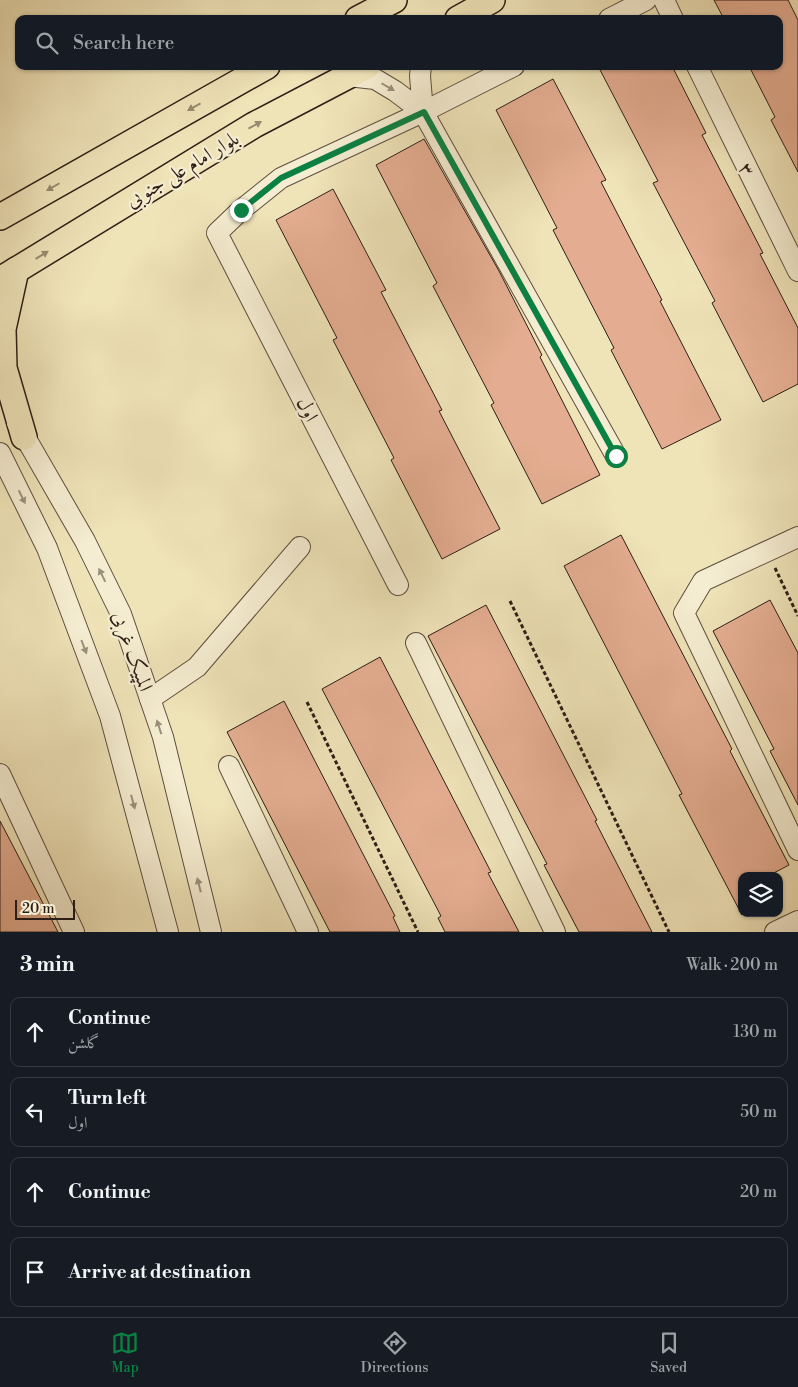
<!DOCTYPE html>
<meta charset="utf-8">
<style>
body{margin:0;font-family:"Libre Bodoni",Amiri,serif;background:#20242c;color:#f1f3f6}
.controls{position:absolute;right:15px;bottom:15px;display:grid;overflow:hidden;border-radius:10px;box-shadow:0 1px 4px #0004}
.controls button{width:45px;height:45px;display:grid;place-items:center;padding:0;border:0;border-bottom:1px solid #363941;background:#171b24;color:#f1f3f6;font:25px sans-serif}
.scale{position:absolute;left:15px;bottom:12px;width:60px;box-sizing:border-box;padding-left:5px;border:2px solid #2d1e16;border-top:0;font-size:14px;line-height:18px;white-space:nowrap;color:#2d1e16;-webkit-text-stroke:4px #f5edd1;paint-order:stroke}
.stop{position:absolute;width:15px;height:15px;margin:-11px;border:4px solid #0b8043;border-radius:50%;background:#fff}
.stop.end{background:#0b8043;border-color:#fff;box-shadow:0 1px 5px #0008}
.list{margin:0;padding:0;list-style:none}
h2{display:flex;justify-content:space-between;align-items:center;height:65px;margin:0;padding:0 20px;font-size:21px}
h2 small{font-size:16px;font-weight:400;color:#9ea1a6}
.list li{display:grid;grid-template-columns:32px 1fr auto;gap:15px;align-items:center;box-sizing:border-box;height:70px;margin:0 10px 10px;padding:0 10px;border:1px solid #363941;border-radius:10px}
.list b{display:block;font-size:19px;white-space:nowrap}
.list p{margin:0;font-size:16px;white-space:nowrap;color:#9ea1a6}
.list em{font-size:16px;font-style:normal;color:#9ea1a6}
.icon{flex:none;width:28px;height:28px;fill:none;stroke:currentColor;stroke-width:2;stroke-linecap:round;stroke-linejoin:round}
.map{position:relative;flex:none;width:798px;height:932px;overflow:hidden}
.search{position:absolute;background:#171b24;box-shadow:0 1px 4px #0004;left:15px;right:15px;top:15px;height:55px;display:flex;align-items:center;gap:12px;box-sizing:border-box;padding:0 18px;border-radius:10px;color:#9ea1a6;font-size:19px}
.sheet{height:385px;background:#171b24}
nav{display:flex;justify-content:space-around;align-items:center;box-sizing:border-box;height:70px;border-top:1px solid #363941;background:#171b24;font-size:14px;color:#9ea1a6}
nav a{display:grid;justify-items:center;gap:2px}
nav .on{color:#0b8043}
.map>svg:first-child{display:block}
.building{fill:#e4ad91;stroke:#2d1e16}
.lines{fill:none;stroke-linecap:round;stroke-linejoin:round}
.minor-casing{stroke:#5e4f3e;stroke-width:22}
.major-casing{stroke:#2d1e16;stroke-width:28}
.path{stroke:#2d1e16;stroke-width:3;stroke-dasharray:4 2.5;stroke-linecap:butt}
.minor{stroke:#f5edd1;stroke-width:20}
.major{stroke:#efe3b8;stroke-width:25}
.oneway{fill:#9b907d}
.oneway2{fill:#988a6f}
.route{stroke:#0b8043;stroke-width:6}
.labels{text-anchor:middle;stroke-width:4.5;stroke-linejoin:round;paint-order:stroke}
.street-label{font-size:20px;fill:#2d1e16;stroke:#f5edd1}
</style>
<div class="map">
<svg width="798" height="932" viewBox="0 0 798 932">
<rect width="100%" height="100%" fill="#efe3b8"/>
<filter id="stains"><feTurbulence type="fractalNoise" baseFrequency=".004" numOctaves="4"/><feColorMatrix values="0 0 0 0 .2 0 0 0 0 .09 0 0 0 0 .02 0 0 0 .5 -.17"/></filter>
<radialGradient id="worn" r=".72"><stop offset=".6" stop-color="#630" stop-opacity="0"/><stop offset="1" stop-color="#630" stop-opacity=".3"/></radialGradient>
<!-- building -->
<g class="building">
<polygon points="714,0 788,0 798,20 798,172 771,120 775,117 749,66 779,66 779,19 724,19"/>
<polygon points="598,66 672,66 706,133 702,135 763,253 760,254 798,328 798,384 763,402 712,303 715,301 653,183 658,181"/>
<polygon points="553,79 606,180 601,182 662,300 660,301 721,420 662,449 611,350 614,348 553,230 557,228 496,110"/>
<polygon points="424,139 499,271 542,355 540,357 600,475 542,504 491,405 494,403 433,286 437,283 376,165"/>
<polygon points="333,189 386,290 381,292 442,410 439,411 500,529 442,559 391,460 394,458 333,340 337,338 276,220"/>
<polygon points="621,535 732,749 730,751 789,865 768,876 742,876 742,915 679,795 682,794 564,566"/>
<polygon points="770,600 798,653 798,805 770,751 774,749 713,631"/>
<polygon points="486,605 597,820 595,821 652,932 579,932 544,865 547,864 428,636"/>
<polygon points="380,657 491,872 488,873 519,932 445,932 438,918 441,916 322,689"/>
<polygon points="284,701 395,916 393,917 400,932 330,932 227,732"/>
<polygon points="0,821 58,932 0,932"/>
</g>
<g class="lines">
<defs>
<g id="minor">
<polyline points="664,0 673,19"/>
<polyline points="609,19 646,0"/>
<polyline points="421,66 420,76 423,112 616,456"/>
<polyline points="697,66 798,271"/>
<polyline points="348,76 375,79 395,91 423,112"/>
<polyline points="17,423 85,541 121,614 163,737 211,932"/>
<polyline points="0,453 47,548 110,716 168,932"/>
<polyline points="798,537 703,581 684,613 798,850"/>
<polyline points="398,585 217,233 241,210 281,178 423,112 514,66"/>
<polyline points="416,643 555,932"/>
<polyline points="150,699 197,667 300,547"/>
<polyline points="229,766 308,932"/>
<polyline points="0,774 74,932"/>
<polyline points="775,932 798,921"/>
</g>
<g id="major">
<polyline points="358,19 394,0"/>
<polyline points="458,19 492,0"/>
<polyline points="0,217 267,66"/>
<polyline points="16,270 3,329 4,368 24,437"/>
<polyline points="0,280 254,125 367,66"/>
</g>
</defs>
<!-- minor casing -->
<use href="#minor" class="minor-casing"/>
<!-- major casing -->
<use href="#major" class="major-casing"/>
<!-- path -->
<g class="path">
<polyline points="775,568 798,616"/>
<polyline points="510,601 669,932"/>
<polyline points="307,702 418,932"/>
</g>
<!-- minor -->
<use href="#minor" class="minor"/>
<!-- major -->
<use href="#major" class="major"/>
</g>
<!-- one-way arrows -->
<defs><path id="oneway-solid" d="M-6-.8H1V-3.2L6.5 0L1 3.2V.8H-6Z" transform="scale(1.25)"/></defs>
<g class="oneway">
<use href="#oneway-solid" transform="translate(388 87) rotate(30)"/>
<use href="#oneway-solid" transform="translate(22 497) rotate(64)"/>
<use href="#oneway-solid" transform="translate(102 575) rotate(-116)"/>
<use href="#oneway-solid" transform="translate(84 647) rotate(69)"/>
<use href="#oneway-solid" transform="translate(159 727) rotate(-108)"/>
<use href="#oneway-solid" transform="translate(133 802) rotate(75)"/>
<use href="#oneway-solid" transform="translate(199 885) rotate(-104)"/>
</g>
<g class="oneway2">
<use href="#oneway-solid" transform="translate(194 107) rotate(151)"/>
<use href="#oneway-solid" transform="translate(255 125) rotate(-29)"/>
<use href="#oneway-solid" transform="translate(53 187) rotate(150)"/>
<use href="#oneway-solid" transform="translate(42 255) rotate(-31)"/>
</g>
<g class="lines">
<!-- route -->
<polyline class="route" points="241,210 281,178 424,112 616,456"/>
</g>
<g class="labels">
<!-- street labels -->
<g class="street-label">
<text transform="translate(182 169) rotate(-31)" y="7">بلوار امام علی جنوبی</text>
<text transform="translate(747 169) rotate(64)" y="7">۳</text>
<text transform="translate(308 409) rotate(63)" y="7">اول</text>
<text transform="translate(133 651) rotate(70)" y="7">المپیک غربی</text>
</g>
</g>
<rect width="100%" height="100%" filter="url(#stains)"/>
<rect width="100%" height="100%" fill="url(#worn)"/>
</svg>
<div class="controls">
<button><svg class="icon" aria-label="layers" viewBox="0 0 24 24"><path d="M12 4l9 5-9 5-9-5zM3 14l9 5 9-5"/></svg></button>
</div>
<div class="scale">20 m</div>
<div class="stop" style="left:616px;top:456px"></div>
<div class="stop end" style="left:241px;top:210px"></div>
<div class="search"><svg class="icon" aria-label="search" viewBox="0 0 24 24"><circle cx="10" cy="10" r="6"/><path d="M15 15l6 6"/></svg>Search here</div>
</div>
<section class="sheet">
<h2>3 min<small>Walk · 200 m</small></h2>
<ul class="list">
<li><svg class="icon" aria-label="ahead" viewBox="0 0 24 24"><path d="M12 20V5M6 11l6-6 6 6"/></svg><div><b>Continue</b><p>گلشن</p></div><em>130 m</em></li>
<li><svg class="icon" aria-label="left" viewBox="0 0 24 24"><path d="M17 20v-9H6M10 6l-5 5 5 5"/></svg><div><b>Turn left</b><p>اول</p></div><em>50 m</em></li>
<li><svg class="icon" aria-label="ahead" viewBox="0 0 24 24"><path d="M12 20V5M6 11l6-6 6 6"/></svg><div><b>Continue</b></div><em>20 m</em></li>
<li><svg class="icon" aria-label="arrive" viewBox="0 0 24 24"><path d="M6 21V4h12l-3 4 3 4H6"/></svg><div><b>Arrive at destination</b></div></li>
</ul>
</section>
<nav>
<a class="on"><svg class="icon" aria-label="map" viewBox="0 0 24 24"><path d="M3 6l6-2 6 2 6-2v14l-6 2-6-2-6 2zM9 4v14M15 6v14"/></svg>Map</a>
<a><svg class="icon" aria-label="directions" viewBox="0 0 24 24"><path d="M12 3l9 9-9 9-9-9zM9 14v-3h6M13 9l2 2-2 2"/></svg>Directions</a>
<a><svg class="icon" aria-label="saved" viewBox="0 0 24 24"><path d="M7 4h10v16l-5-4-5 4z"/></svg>Saved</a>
</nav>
